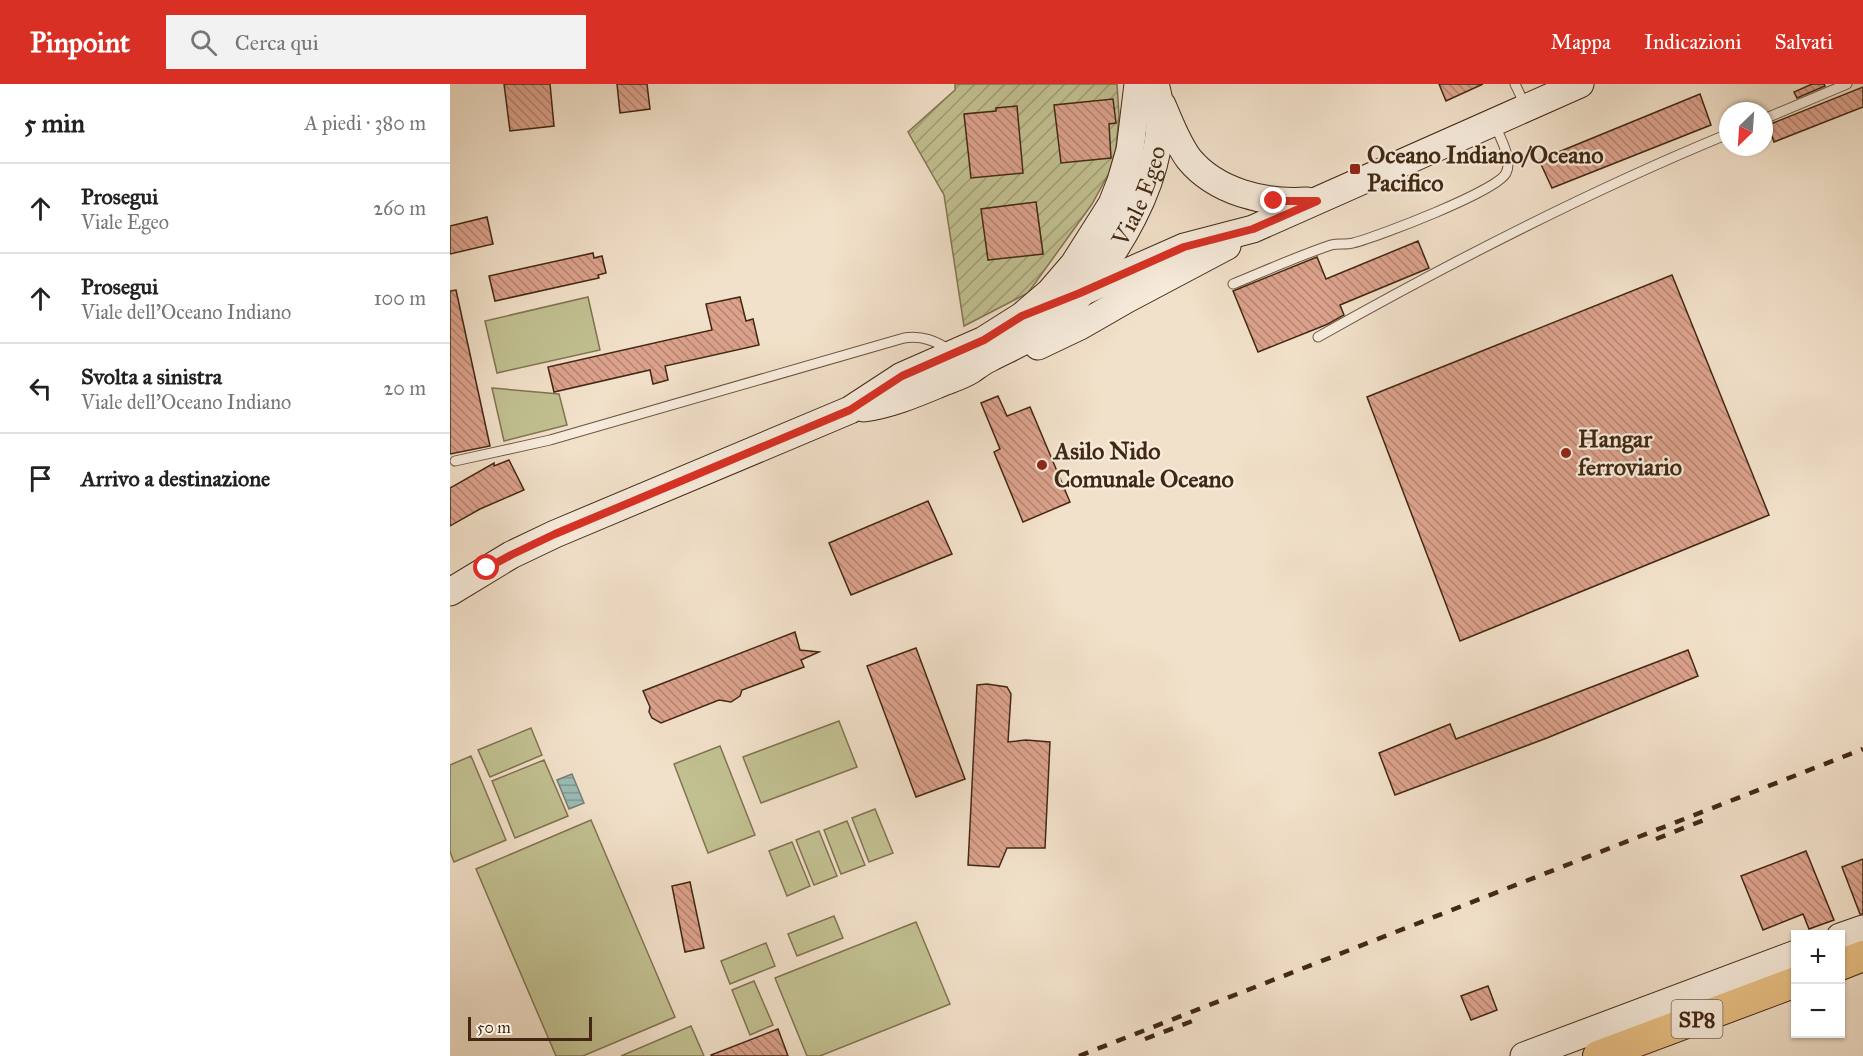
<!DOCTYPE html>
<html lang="it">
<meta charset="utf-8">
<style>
body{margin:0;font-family:"IM FELL Great Primer",serif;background:#f2f2f2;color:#222}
.controls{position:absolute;right:18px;bottom:18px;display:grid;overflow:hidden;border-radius:0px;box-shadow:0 2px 4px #0004}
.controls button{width:54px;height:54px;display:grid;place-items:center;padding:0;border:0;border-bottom:2px solid #e0e0e0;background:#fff;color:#222;font:30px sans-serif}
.compass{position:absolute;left:1269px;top:18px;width:54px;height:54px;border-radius:50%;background:#fff;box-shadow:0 2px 4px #0004;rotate:205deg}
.scale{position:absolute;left:18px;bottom:15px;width:124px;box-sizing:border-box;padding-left:6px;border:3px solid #422813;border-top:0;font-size:16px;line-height:21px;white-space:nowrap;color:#422813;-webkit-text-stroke:4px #f7ecdd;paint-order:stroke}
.stop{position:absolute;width:18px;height:18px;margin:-14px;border:4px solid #d93025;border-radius:50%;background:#fff}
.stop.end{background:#d93025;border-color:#fff;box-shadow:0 2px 6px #0008}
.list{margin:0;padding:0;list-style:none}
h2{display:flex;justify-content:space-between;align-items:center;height:78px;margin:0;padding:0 24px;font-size:26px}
h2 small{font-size:20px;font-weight:400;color:#767676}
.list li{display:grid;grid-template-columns:39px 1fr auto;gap:18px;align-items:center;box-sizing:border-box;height:90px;padding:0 24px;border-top:2px solid #e0e0e0}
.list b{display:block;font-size:22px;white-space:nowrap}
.list p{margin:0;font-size:20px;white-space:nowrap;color:#767676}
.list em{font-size:20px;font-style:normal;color:#767676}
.icon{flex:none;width:33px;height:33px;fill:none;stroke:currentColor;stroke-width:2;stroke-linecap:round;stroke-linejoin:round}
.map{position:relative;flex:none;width:1413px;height:972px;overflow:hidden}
header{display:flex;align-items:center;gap:36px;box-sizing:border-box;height:84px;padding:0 30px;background:#d93025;color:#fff}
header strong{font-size:28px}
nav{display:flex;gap:33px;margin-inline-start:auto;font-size:21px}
.search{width:420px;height:54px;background:#f2f2f2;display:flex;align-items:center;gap:15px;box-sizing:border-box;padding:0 21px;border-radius:0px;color:#767676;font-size:22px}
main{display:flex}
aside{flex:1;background:#fff}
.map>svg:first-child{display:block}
.grass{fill:#c2c192;stroke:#827452;stroke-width:1.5}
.garden{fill:url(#garden-furrows);stroke:#827452;stroke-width:1.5;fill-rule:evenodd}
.water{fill:url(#water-rules);stroke:#778176;stroke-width:1.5}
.building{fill:url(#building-back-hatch);stroke:#422813;stroke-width:1.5}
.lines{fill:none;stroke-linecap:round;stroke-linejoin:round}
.lane-casing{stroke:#6e5641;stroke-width:11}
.secondary-casing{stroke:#422813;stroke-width:29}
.primary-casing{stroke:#422813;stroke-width:32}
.lane{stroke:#f7ecdd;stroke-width:9}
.secondary{stroke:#f7ecdd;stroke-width:27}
.primary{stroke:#e9c085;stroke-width:30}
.rail{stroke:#422813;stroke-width:4.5;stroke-dasharray:10 10;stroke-linecap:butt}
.route{stroke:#d93025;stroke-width:8}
.poi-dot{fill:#8f2418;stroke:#f7ecdd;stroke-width:2}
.labels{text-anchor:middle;stroke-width:4.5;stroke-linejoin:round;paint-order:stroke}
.shield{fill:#f7ecdd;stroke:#786350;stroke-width:1.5}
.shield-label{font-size:22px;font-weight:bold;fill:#422813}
.poi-label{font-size:24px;font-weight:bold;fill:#422813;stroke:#f7ecdd;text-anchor:start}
.street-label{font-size:24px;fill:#422813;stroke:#f7ecdd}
</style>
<header>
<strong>Pinpoint</strong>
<div class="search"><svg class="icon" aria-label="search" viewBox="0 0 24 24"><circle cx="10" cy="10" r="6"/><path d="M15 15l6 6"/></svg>Cerca qui</div>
<nav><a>Mappa</a><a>Indicazioni</a><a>Salvati</a></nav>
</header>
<main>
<aside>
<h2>5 min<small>A piedi · 380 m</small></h2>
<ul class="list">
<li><svg class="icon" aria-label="ahead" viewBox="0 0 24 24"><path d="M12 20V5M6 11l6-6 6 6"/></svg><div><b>Prosegui</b><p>Viale Egeo</p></div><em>260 m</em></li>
<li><svg class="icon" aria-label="ahead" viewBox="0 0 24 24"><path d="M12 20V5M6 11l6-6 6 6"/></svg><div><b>Prosegui</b><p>Viale dell'Oceano Indiano</p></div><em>100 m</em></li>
<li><svg class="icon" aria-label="left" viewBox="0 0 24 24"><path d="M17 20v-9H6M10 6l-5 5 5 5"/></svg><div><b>Svolta a sinistra</b><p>Viale dell'Oceano Indiano</p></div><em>20 m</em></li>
<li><svg class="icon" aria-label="arrive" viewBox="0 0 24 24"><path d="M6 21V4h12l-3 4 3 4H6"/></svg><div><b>Arrivo a destinazione</b></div></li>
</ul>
</aside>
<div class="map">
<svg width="1413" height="972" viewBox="0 0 1413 972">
<defs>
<pattern id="garden-furrows" width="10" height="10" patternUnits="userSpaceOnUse" patternTransform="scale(1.5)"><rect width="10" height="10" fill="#c2c192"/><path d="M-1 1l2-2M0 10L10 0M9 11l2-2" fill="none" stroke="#9f9d76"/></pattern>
<pattern id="water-rules" width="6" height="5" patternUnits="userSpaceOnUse" patternTransform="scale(1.5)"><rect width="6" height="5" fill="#9bbdb8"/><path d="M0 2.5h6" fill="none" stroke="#809a94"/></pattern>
<pattern id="building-back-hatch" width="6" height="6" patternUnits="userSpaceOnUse" patternTransform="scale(1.5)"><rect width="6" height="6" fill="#dca28c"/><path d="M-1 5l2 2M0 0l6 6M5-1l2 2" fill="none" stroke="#b48471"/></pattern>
</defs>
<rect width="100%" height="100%" fill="#f2e1ca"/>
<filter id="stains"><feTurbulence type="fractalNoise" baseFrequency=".00333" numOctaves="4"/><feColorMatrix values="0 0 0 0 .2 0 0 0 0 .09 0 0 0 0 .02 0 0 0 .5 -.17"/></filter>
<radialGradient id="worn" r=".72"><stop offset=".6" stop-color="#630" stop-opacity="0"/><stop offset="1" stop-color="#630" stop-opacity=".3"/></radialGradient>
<!-- grass -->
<g class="grass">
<polygon points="138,213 150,266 47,289 35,237"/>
<polygon points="42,304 109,310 117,341 54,357"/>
<polygon points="389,637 407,683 311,719 293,673"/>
<polygon points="81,644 92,671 40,693 28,666"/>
<polygon points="270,662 305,751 258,769 224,680"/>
<polygon points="21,672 56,756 4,778 0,768 0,681"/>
<polygon points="94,676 118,732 65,754 42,697"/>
<polygon points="425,725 443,769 419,778 402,734"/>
<polygon points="141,736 225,933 133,972 106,972 26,785"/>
<polygon points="397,737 415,781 391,790 374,746"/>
<polygon points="369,747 387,792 364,801 346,756"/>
<polygon points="342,758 360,802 337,812 319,767"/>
<polygon points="384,832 393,854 347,872 338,850"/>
<polygon points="466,838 500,920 370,972 357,972 325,894"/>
<polygon points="316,859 325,882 280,900 271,877"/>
<polygon points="304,897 323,941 300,951 282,906"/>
<polygon points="241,942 254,972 171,972"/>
</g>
<!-- garden -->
<path class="garden" d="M505,0H667L669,31L666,64L659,89L642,120L578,209L514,242L494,111L458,48L505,6ZM586,118L593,169L538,176L532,125Z"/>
<!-- water -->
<polygon class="water" points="122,690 134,719 119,725 107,696"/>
<!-- building -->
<g class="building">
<polygon points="54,0 100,0 104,42 60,47"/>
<polygon points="167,0 197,0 200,25 170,29"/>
<polygon points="989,0 1033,0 996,17"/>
<polygon points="1362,0 1374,0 1375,2 1347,14 1344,8"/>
<polygon points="1413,3 1413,23 1324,58 1318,41"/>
<polygon points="1250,10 1261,41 1102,104 1089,76"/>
<polygon points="663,15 666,39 659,40 661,74 611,79 604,21"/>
<polygon points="567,22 573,89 521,94 514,30 546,27 546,24"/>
<polygon points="586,118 593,170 538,176 531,125"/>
<polygon points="37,133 43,160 0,170 0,142"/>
<polygon points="968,157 979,184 890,221 894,231 878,240 808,268 783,207 867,173 876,195"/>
<polygon points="143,169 144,174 152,172 156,189 148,191 149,194 45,217 39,192"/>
<polygon points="1222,191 1319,431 1010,557 917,313"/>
<polygon points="6,206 40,362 0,370 0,207"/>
<polygon points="290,213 296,237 303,235 309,261 215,282 218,296 203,300 200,286 104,308 98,283 262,246 256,220"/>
<polygon points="548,312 557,332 580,323 620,418 573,438 544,368 550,365 531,319"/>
<polygon points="59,376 74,406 30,425 0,442 0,404 44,379 44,382"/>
<polygon points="478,417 502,470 401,511 379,459"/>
<polygon points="345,548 350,566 369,568 351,576 354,583 292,606 290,612 281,618 269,616 211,639 202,634 199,628 200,623 193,607"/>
<polygon points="466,564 515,695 466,713 417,582"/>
<polygon points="1238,566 1248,592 1097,654 945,711 929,669 1000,640 1006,655"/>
<polygon points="537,600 557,603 561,610 558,658 576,656 600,658 595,764 557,764 549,783 518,781 527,601"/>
<polygon points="1356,767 1384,836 1359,845 1353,830 1313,846 1291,792"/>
<polygon points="1413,775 1413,830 1410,830 1392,783"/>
<polygon points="240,798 254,864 235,868 222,802"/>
<polygon points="1038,902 1047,926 1021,936 1011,912"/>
<polygon points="328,945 338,972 261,972 261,971"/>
</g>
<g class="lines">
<defs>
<g id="lane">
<polyline points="1065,0 1075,21"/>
<polyline points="1314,35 1397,0"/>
<path d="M783,200C815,187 848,172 881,161C888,159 896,161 903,159C927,153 1048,107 1056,89C1063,75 1050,54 1045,41"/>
<path d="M868,253C1001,178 1137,108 1278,50"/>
<path d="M5,377L100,356L454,254C472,251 486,257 501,267"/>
</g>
<g id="secondary">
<path d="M712,21C720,39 727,59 739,75C766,108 815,120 857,117"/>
<polyline points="587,226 630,209 734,163 803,145 1130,0"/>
<polyline points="588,262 630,242 677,215 777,162"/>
<path id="s1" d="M414,324C443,320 469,308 496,297C504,294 513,291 521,286C527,282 533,277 540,274C559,264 579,256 596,243C657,195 730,80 705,0"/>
<polyline points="0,508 61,471 105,450 400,326 452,292 534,256 572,232 600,208 624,180 662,120 671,97 680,66 688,0"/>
<polyline points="1390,853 1413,845"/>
<polyline points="1074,972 1346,870"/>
</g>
<g id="primary">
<polyline points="1390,881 1413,872"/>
<polyline points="1148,972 1346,898"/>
</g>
</defs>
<!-- lane casing -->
<use href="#lane" class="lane-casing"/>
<!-- secondary casing -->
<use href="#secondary" class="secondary-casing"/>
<!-- primary casing -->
<use href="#primary" class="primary-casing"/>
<!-- lane -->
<use href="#lane" class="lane"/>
<!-- secondary -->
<use href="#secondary" class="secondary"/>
<!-- primary -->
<use href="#primary" class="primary"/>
<!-- rail -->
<g class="rail">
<polyline points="1206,755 1259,734"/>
<polyline points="695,955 745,936"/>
<polyline points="629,972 1413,665"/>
</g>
</g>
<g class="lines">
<!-- route -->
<polyline class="route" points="37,484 61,471 105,450 400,326 452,292 534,256 572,232 630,209 734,163 803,145 867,117 824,117"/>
</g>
<!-- markers -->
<g class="poi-dot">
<rect x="899" y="79" width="12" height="12" rx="3"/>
<circle cx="1116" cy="369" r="6"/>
<circle cx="592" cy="381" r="6"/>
</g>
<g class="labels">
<!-- shield labels -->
<rect class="shield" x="1221.5" y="916" width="51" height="38" rx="4.5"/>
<g class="shield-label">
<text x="1247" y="943">SP8</text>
</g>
<!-- poi labels -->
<g class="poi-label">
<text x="917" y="79">Oceano Indiano/Oceano<tspan x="917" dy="28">Pacifico</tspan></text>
<text x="1128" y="363">Hangar<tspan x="1128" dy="28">ferroviario</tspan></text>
<text x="604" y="375">Asilo Nido<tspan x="604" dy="28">Comunale Oceano</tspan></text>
</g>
<!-- street labels -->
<g class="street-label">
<text dy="8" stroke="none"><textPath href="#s1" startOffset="364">Viale Egeo</textPath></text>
</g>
</g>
<rect width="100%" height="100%" filter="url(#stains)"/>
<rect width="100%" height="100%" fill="url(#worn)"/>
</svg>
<div class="controls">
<button>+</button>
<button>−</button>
</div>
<svg class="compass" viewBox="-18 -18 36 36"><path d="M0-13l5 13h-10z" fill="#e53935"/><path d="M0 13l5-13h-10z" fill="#767676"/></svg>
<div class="scale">50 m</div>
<div class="stop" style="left:37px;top:484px"></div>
<div class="stop end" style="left:824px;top:117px"></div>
</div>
</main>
